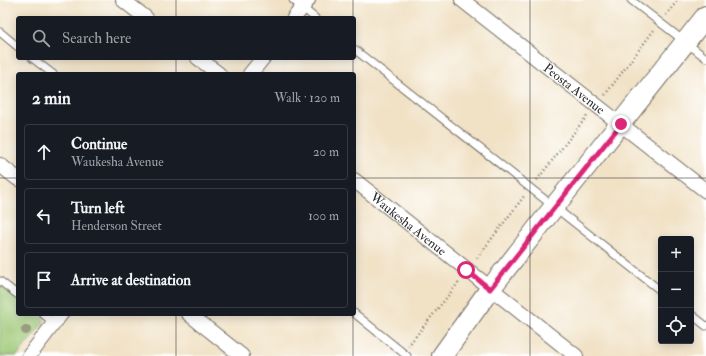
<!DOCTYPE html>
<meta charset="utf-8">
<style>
body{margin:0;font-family:"IM FELL Double Pica",serif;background:#20242c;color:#f1f3f6}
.controls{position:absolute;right:12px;bottom:12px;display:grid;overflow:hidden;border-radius:4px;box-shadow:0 2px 10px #0003}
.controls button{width:36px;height:36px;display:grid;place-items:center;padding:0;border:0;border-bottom:1px solid #363941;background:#171b24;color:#f1f3f6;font:20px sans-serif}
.stop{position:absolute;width:12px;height:12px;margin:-9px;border:3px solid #db2777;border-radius:50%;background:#fff}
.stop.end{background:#db2777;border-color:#fff;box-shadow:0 1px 4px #0008}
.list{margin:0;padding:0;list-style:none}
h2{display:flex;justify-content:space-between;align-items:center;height:52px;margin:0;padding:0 16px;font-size:17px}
h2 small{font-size:13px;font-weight:400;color:#9ea1a6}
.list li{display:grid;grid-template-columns:26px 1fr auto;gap:12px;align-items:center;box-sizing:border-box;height:56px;margin:0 8px 8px;padding:0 8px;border:1px solid #363941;border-radius:4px}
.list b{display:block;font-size:15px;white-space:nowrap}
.list p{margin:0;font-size:13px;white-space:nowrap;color:#9ea1a6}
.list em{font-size:13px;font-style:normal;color:#9ea1a6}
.icon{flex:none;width:22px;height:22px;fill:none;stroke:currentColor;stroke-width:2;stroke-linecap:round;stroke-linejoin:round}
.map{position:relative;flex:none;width:706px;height:356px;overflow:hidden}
.search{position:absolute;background:#171b24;box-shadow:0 2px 10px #0003;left:16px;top:16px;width:340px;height:44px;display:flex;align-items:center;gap:10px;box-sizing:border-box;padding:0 14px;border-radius:4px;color:#9ea1a6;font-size:15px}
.panel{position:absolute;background:#171b24;box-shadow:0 2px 10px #0003;left:16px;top:72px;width:340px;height:244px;border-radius:4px}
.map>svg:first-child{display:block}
.green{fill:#9dc875;stroke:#647a50}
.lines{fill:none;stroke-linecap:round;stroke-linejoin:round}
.lane-casing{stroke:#706b61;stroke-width:9}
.street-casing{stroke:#706b61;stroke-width:16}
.secondary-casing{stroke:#706b61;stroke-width:22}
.path{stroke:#706b61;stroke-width:2.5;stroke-dasharray:1 3;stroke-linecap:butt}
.lane{stroke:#fff;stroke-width:7}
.street{stroke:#fff;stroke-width:14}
.secondary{stroke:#fff;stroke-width:20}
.tree{fill:#9a9c7f}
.route{stroke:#db2777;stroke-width:5}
.grid{fill:none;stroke:#2b2b2b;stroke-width:1;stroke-opacity:0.55}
.labels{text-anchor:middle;stroke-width:3.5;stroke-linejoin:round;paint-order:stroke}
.street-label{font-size:13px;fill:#2b2b2b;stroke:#fff}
</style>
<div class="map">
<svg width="706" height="356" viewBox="0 0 706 356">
<rect width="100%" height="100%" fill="#fff"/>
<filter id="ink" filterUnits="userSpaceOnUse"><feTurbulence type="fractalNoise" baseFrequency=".025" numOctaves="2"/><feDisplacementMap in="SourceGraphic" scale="8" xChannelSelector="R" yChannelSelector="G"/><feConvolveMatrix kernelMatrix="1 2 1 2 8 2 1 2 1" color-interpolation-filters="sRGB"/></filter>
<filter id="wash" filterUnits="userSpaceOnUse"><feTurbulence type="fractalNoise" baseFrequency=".012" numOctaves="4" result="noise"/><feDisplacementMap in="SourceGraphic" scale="16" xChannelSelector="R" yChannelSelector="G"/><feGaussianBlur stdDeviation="0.9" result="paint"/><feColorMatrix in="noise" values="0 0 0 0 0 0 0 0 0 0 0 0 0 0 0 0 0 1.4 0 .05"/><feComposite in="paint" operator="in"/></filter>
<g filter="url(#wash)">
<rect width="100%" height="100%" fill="#f1e2c6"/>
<!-- green -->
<polygon class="green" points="0,285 18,299 18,314 38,314 43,318 44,322 17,356 0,356"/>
</g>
<g filter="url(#ink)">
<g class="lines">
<defs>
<g id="lane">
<polyline points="293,0 315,18"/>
<polyline points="631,0 706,58"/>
<polyline points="0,32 18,47"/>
<polyline points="354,49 661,291"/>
<polyline points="32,58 53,74"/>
<polyline points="0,281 18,295"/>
<polyline points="354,313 407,356"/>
<polyline points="43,314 54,323"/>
<polyline points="691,314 706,326"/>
</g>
<g id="street">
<polyline points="123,0 146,18"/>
<path id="s1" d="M462,0L706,191"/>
<polyline points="294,18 308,0"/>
<polyline points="198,58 219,74"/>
<polyline points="250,74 263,58"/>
<polyline points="0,165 18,179"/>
<path id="s2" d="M354,180L576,356"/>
<polyline points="189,314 242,356"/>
<polyline points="29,356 61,314"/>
</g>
<polyline id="secondary" points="442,356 490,289 554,207 706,16"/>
</defs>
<!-- lane casing -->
<use href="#lane" class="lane-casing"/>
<!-- street casing -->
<use href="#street" class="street-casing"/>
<!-- secondary casing -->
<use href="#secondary" class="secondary-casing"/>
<!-- path -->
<g class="path">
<polyline points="666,15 678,0"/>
<polyline points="605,95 654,30"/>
<polyline points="537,180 587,116"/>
<polyline points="477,258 525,195"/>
<polyline points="408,346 459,282"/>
</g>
<!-- lane -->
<use href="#lane" class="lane"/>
<!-- street -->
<use href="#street" class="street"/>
<!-- secondary -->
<use href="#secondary" class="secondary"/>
</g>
<!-- trees -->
<circle class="tree" cx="26" cy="330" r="5"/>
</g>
<g class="lines" filter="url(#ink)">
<!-- route -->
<polyline class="route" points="466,270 490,289 621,124"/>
</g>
<!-- grid -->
<path class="grid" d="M176,0V18M353,0V18M530,0V356M176,58V74M353,58V74M0,178H18M354,178H706M176,314V356M353,314V356"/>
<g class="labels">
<!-- street labels -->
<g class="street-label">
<text dy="5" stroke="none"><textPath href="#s1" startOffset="143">Peosta Avenue</textPath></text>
<text dy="5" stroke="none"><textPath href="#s2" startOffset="70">Waukesha Avenue</textPath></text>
</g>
</g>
</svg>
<div class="controls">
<button>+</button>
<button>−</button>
<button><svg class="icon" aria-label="locate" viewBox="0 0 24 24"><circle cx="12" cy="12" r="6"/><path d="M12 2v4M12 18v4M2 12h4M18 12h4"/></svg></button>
</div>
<div class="stop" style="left:466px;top:270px"></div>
<div class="stop end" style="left:621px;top:124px"></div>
<div class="search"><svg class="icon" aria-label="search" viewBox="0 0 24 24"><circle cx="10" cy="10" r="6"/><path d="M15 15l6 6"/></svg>Search here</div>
<section class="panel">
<h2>2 min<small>Walk · 120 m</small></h2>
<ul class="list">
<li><svg class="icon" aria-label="ahead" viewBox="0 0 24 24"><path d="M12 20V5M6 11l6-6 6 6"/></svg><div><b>Continue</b><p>Waukesha Avenue</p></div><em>20 m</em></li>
<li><svg class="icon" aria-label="left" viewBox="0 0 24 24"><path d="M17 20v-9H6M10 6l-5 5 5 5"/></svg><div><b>Turn left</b><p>Henderson Street</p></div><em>100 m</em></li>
<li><svg class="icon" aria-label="arrive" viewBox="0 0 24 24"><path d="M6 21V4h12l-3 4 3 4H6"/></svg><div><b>Arrive at destination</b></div></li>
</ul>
</section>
</div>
